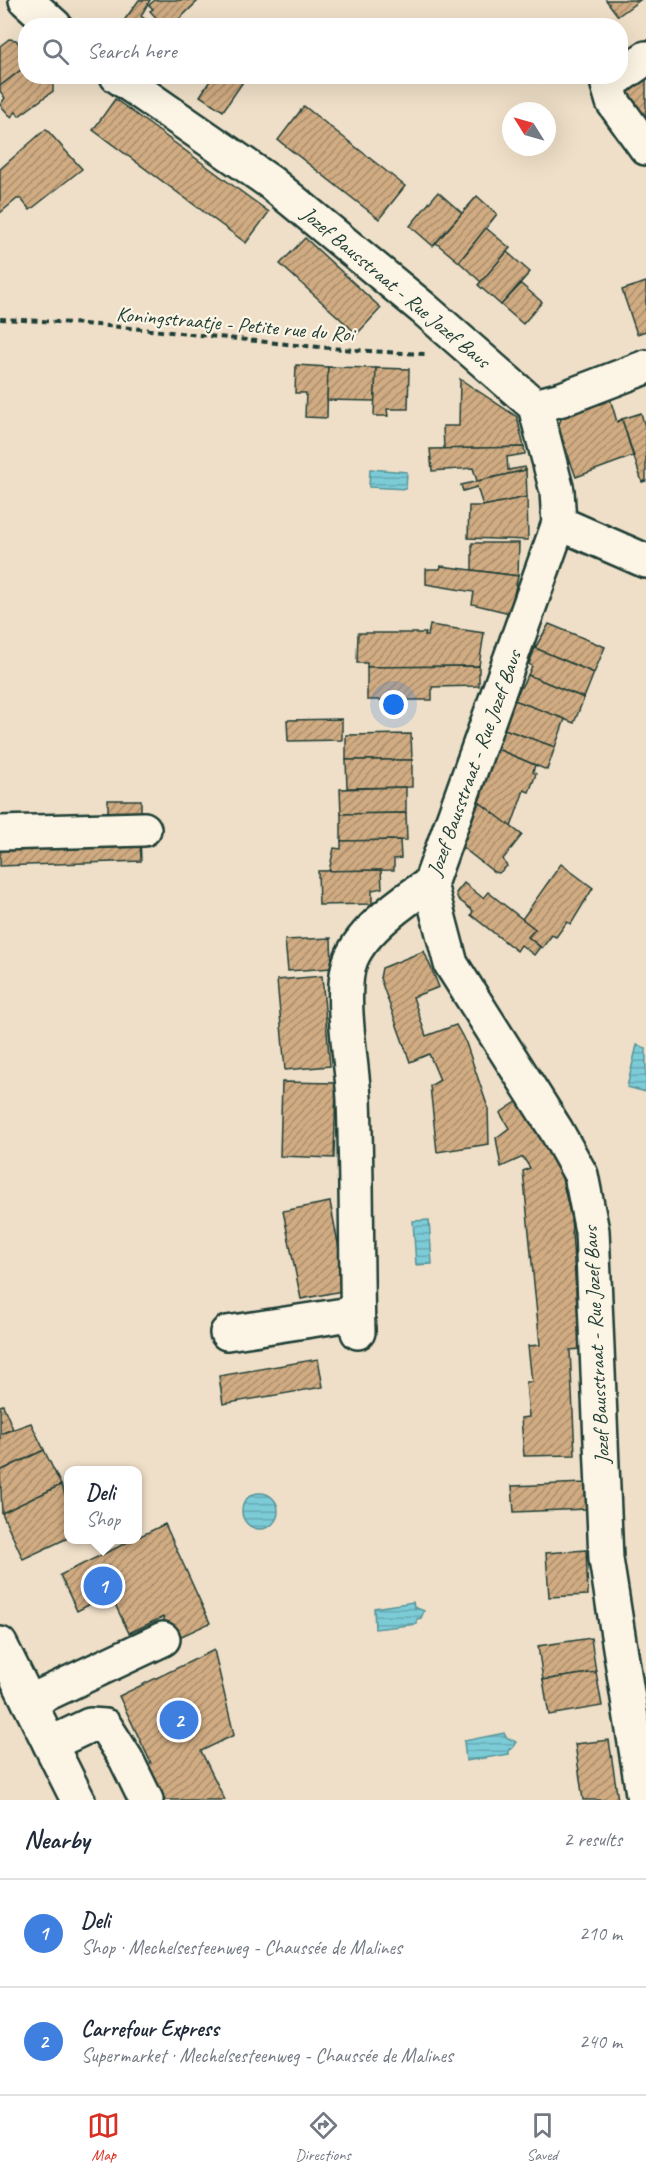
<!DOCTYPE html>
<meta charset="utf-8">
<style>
body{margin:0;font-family:Caveat,sans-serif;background:#f6f6f7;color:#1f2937}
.compass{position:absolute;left:502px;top:102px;width:54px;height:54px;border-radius:50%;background:#fff;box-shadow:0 6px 24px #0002;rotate:307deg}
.you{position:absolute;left:394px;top:705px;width:21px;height:21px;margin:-15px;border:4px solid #fff;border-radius:50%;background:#1a73e8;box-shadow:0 0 0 9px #1a73e833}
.badge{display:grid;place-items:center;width:39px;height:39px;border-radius:50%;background:#d93025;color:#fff;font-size:20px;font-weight:700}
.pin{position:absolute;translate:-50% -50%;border:3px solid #fff;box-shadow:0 2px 6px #0006}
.popup{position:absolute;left:64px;top:1466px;width:78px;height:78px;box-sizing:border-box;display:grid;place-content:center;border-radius:12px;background:#fff;filter:drop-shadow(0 2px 4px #0005);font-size:20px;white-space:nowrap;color:#747a83}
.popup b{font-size:22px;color:#1f2937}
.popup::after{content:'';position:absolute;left:50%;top:100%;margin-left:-12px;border:12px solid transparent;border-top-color:#fff}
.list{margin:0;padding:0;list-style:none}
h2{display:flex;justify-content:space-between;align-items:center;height:78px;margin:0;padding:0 24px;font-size:26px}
h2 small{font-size:20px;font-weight:400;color:#747a83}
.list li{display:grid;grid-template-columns:39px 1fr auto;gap:18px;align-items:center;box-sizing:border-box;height:108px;padding:0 24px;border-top:2px solid #e0e1e3}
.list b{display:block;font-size:22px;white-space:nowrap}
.list p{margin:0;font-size:20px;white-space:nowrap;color:#747a83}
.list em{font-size:20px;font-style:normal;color:#747a83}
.icon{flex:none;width:33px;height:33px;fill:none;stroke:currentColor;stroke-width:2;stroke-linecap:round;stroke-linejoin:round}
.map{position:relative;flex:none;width:646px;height:1800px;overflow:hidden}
.search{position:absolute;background:#fff;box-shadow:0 6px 24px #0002;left:18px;right:18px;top:18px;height:66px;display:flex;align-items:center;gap:15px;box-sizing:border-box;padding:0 21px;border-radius:24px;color:#747a83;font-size:22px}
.sheet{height:294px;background:#fff}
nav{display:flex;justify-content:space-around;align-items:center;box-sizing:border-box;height:84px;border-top:2px solid #e0e1e3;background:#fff;font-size:16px;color:#747a83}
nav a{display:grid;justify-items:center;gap:3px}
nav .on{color:#d93025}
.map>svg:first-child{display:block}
.water{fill:url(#water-rules);stroke:#579396;stroke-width:1.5}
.building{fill:url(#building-hatch);stroke:#1f3d34;stroke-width:1.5}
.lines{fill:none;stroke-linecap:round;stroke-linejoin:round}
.minor-casing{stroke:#1f3d34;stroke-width:38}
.major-casing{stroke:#1f3d34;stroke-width:38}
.path{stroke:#1f3d34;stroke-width:4;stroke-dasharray:6 4.5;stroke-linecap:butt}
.minor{stroke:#fcf5e5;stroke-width:33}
.major{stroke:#fcf5e5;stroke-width:33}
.labels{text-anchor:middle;stroke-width:4.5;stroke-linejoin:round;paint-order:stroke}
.street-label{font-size:21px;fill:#1f3d34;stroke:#fcf5e5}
</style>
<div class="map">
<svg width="646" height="1800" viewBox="0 0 646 1800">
<defs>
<pattern id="water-rules" width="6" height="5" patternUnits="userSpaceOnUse" patternTransform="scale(1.5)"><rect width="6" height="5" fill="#7cccd8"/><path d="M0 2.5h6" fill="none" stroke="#65a7b0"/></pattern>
<pattern id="building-hatch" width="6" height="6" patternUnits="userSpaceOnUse" patternTransform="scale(1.5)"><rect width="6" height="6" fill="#d1ac83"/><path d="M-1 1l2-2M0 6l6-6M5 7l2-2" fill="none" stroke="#a98d6c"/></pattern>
</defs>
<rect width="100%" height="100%" fill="#efdfc8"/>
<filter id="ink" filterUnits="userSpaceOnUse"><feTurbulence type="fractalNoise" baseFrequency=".0167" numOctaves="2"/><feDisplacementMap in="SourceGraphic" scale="12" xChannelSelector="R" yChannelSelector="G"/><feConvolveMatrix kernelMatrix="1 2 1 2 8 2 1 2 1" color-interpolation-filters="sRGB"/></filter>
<g filter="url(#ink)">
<!-- water -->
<g class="water">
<polygon points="370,469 407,472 406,489 369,487"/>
<polygon points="637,1045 646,1048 646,1092 627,1087"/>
<polygon points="429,1220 432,1264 416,1265 413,1221"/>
<circle cx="260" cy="1511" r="18"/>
<polygon points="413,1602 414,1607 424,1611 421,1618 417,1619 417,1624 375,1629 374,1608"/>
<polygon points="504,1733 506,1737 516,1742 512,1749 509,1749 509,1754 466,1761 464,1741"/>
</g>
<!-- building -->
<g class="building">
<polygon points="139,0 150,0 141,16 153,25 120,26"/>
<polygon points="155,0 199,0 172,26 164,26 150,11 153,9 149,5"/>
<polygon points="606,0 640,0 618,16"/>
<polygon points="9,39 16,40 26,53 26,66 0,86 0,46"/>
<polygon points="26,66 26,76 48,77 53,83 53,91 19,116 16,112 11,117 0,105 5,98 0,91 0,86"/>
<polygon points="213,76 247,76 223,111 200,96"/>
<polygon points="646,76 646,124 623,92"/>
<polygon points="115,99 269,212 246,243 93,130"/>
<polygon points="304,106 405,186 379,219 278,140"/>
<polygon points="46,129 82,169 30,210 21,199 17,199 0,213 0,169"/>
<polygon points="438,192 462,213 433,246 410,226"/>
<polygon points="477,196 497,214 459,262 436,243"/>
<polygon points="486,228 510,248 481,282 459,262"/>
<polygon points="305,238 381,308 357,334 280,264"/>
<polygon points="507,252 530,272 501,305 478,285"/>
<polygon points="646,282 646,331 637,334 622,290"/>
<polygon points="521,284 542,302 523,324 501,305"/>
<polygon points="296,365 328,367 327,418 305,417 306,393 295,393"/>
<polygon points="328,367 376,368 375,401 327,400"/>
<polygon points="376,368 409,369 408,409 387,409 388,416 374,416"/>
<polygon points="460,379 517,417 524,447 444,449 443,426 459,426"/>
<polygon points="610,398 617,422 622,419 633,456 576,477 558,427 563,414"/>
<polygon points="641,413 646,430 646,481 642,482 622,419"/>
<polygon points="524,447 525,454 507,457 508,470 525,467 526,470 477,481 473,468 432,471 430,449"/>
<polygon points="526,470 527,497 483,506 477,487 463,491 461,485"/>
<polygon points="527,497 528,540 468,538 469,506 483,506"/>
<polygon points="472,543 519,543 518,576 472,570"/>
<polygon points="441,566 518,576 510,613 472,604 474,592 426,584 426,569 440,569"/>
<polygon points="549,624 605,647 594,673 535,648"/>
<polygon points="430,625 484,633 479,666 367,667 367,663 357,663 358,633 426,633 425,636 428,636"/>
<polygon points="535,648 594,673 584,698 528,675 532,666 529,664"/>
<polygon points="479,666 479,686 432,687 432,700 367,700 367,667"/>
<polygon points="528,675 584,698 574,723 514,700"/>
<polygon points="514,700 565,719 555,747 504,729"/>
<polygon points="342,719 342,740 288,741 287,720"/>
<polygon points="504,729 555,747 547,770 497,749"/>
<polygon points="411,734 412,760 346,760 346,735"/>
<polygon points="497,749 535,765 533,772 536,774 529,792 524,790 511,827 479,802"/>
<polygon points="346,760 412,760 412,787 347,788"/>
<polygon points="406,787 406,813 341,814 340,789"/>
<polygon points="108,800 141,800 141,817 108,816"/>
<polygon points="479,802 522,835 503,859 507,866 499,873 494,872 462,847"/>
<polygon points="406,813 407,840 341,841 341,814"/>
<polygon points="140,836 141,861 0,866 0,840"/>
<polygon points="400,840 401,858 394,859 394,870 329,871 334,848 341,849 341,841"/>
<polygon points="561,864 593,888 571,924 567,922 556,937 552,935 542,948 528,937 535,929 522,919"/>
<polygon points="381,870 382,888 372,890 372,904 319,905 318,871"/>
<polygon points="464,883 483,898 488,892 535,929 528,937 540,947 534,955 521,945 517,951 471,915 473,911 458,899 456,893"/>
<polygon points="331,938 332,968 288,971 285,940"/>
<polygon points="424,951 439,987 413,997 426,1036 456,1025 466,1043 488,1108 489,1144 437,1152 430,1086 440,1080 429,1054 410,1062 380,978 382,968"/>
<polygon points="322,976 330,1066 285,1070 277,980"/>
<polygon points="282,1082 336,1083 334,1158 280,1156"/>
<polygon points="518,1101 558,1161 571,1218 580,1349 570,1350 575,1455 524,1456 521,1418 529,1417 526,1382 532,1382 528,1346 540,1345 523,1171 530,1168 523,1157 501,1167 496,1138 509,1128 500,1113"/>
<polygon points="330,1202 347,1290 301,1299 283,1211"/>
<polygon points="318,1359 323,1387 223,1404 219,1376"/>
<polygon points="3,1405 13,1429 0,1434 0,1406"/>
<polygon points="31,1423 44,1450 0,1471 0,1434"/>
<polygon points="44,1450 61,1485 2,1513 0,1471"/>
<polygon points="585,1483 586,1509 514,1512 512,1486"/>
<polygon points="61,1485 68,1502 68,1538 23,1559 2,1513"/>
<polygon points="165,1524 210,1623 173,1640 163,1617 129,1633 110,1594 77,1611 60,1575"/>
<polygon points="586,1550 588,1595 549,1597 546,1553"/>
<polygon points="591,1638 596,1672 543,1680 538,1646"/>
<polygon points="214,1650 234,1735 201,1751 225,1800 151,1800 137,1770 151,1763 119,1696"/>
<polygon points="596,1672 602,1706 549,1715 543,1680"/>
<polygon points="609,1740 618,1800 583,1800 575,1744"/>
</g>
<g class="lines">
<defs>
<g id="minor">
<polyline points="26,0 55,26"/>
<polyline points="117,76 270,182 423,308 535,406 557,491 559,523 430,884 451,964 556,1130 581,1175 592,1231 606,1559 644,1800"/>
<polyline points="620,76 608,85 613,102 646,148"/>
<polyline points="620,76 646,58"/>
<polyline points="535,406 562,399 646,367"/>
<polyline points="559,523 646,561"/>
<polyline points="0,833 144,829"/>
<path d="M358,1332C356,1255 357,1177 354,1099C352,1063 338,990 351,959C363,930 404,900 430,884"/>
<polyline points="227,1333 357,1313"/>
<polyline points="29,1702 163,1639"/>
<polyline points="50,1744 90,1725 105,1726 126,1759 146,1800"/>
</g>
<polyline id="major" points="0,1644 78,1800"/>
</defs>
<!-- minor casing -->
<use href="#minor" class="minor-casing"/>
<!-- major casing -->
<use href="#major" class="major-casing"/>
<!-- path -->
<path class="path" d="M0,319C143,324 284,349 427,354"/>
<!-- minor -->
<use href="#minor" class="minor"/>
<!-- major -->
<use href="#major" class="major"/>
</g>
</g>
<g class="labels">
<!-- street labels -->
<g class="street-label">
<text transform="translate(396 287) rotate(40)" y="7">Jozef Bausstraat - Rue Jozef Baus</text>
<text transform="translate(235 324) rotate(5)" y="7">Koningstraatje - Petite rue du Roi</text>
<text transform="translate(474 763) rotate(-70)" y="7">Jozef Bausstraat - Rue Jozef Baus</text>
<text transform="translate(596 1345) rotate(-93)" y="7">Jozef Bausstraat - Rue Jozef Baus</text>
</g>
</g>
</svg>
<svg class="compass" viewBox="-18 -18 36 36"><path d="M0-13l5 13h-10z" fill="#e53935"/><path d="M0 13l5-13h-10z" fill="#747a83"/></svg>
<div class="you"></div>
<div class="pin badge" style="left:103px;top:1586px;background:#3f7fe0">1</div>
<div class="popup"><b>Deli</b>Shop</div>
<div class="pin badge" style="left:179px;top:1720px;background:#3f7fe0">2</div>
<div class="search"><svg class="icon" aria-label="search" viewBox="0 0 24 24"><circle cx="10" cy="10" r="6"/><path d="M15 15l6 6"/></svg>Search here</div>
</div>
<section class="sheet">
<h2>Nearby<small>2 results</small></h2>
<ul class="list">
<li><span class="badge" style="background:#3f7fe0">1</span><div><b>Deli</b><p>Shop · Mechelsesteenweg - Chaussée de Malines</p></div><em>210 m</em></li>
<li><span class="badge" style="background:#3f7fe0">2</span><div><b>Carrefour Express</b><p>Supermarket · Mechelsesteenweg - Chaussée de Malines</p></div><em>240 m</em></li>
</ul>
</section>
<nav>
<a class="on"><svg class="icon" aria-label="map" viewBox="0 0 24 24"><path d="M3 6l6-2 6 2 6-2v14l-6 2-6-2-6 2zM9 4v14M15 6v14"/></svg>Map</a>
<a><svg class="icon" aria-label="directions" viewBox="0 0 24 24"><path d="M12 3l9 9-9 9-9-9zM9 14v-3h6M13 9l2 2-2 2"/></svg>Directions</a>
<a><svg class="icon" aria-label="saved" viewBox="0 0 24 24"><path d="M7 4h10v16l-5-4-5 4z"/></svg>Saved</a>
</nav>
